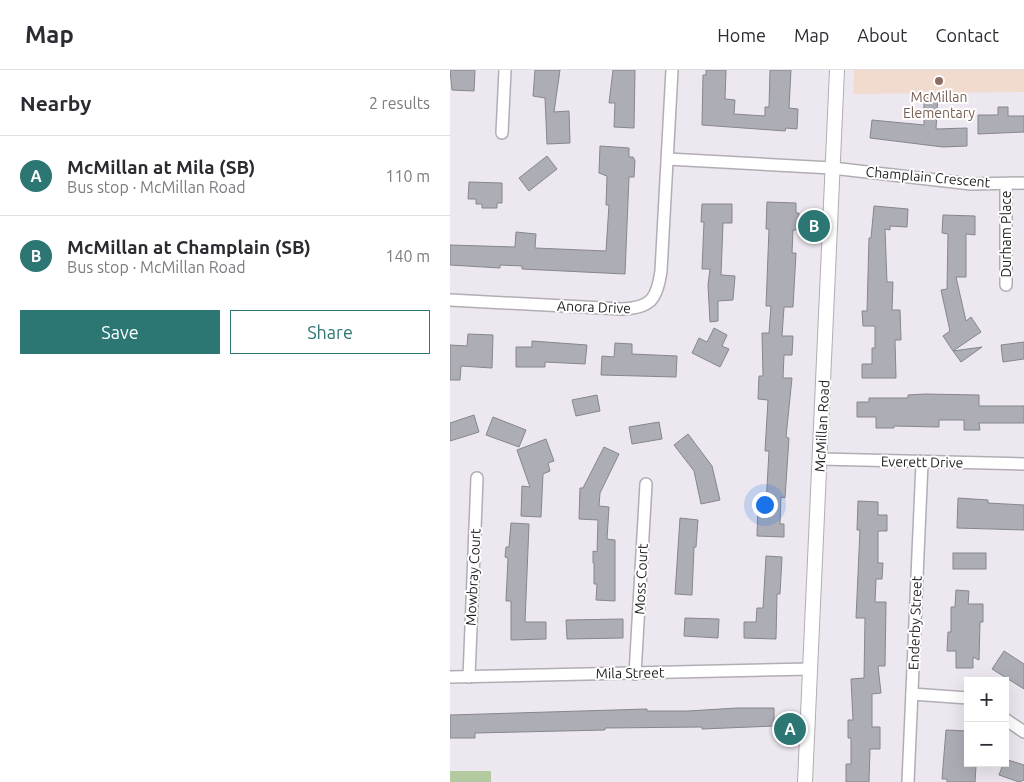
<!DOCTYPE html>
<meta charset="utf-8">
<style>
body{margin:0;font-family:Ubuntu,sans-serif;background:#f7f7f7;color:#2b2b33}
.controls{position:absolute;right:15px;bottom:15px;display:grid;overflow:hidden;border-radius:0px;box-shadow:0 5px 20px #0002}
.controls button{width:45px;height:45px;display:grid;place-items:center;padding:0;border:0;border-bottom:1px solid #e1e1e2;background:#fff;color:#2b2b33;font:25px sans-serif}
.you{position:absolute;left:314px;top:434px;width:18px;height:18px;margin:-12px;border:4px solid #fff;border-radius:50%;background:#1a73e8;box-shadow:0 0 0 8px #1a73e833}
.badge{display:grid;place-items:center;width:32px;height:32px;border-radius:50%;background:#2c7673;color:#fff;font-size:16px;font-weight:700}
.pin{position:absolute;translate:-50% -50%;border:2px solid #fff;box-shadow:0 1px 5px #0006}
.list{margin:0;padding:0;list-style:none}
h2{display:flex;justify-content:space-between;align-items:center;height:65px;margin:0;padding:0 20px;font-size:21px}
h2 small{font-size:16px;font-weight:400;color:#7c7c81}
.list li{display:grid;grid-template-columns:32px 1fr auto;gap:15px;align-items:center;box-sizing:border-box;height:80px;padding:0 20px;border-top:1px solid #e1e1e2}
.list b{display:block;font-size:19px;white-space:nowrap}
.list p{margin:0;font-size:16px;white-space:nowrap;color:#7c7c81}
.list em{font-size:16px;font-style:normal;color:#7c7c81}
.actions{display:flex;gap:10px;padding:15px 20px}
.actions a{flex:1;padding:11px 0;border:1px solid #2c7673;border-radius:0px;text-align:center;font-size:18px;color:#2c7673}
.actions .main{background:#2c7673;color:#fff}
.map{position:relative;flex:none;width:574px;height:712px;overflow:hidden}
header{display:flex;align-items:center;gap:30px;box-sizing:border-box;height:70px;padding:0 25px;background:#fff;border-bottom:1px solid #e1e1e2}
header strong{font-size:24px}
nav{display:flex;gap:28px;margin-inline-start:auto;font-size:18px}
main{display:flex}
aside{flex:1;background:#fff}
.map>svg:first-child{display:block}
.education{fill:#f1dbcf}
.green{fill:#b3caa1}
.building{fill:#adadb5;stroke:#86868e}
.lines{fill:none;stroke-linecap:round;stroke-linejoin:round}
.minor-casing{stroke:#b2adb4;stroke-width:14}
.tertiary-casing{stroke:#b2adb4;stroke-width:16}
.minor{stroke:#fff;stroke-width:11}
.tertiary{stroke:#fff;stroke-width:14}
.education-dot{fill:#8d6e63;stroke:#fff;stroke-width:2}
.labels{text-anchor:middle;stroke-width:4;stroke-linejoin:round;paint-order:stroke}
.education-label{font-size:14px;fill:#785e54;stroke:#fff}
.street-label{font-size:14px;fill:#211f21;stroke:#fff}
</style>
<header>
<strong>Map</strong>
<nav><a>Home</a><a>Map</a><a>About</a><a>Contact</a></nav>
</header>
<main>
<aside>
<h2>Nearby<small>2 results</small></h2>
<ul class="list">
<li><span class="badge">A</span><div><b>McMillan at Mila (SB)</b><p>Bus stop · McMillan Road</p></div><em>110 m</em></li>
<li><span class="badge">B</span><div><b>McMillan at Champlain (SB)</b><p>Bus stop · McMillan Road</p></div><em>140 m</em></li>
</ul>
<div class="actions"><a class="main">Save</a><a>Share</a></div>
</aside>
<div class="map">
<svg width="574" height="712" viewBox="0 0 574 712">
<rect width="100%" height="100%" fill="#ede7ef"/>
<!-- education -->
<polygon class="education" points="404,0 574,0 574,22 403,24"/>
<!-- green -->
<rect class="green" x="0" y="701" width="41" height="11"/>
<!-- building -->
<g class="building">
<polygon points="0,0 25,0 24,21 2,20"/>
<polygon points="85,0 110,0 104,42 119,41 120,73 97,74 95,28 83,26"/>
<polygon points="163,0 185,0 184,58 164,57 165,33 159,33"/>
<polygon points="256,0 276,0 275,29 285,30 284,44 315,46 315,37 319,37 320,0 341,0 339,38 348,39 347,59 336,58 335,61 252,55 253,5 256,5"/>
<polygon points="474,25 488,25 486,59 517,58 517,76 493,77 420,68 422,50 474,55"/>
<polygon points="548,37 558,37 558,46 574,46 574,62 528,64 528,45 548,45"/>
<polygon points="150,76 179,78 179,87 183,87 185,91 184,107 179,107 175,204 72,199 72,196 50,195 50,198 0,195 0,175 65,177 66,162 86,164 85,178 156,181 159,135 156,135 157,106 149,103"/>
<polygon points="97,86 107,99 79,121 69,108"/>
<polygon points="19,112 52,113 52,133 47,133 47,138 32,138 32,134 26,134 26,129 18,129"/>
<polygon points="317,132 346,133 346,143 349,143 348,160 343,160 342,183 346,183 343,237 334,237 332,266 343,266 342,285 334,285 333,308 342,308 336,367 339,368 335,428 331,427 330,454 334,454 334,467 307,466 308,435 316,435 319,381 315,381 318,330 308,329 309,306 313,306 312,263 319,263 321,236 316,236 319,159 316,159"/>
<polygon points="252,134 282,134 282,153 273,153 271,205 285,206 283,230 268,231 268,251 260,252 258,215 260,199 252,199 254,152 251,152"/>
<polygon points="424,136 458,139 457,157 440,156 440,160 435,159 437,212 443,212 442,240 450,240 451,270 445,270 446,308 412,308 412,294 422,294 422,278 425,278 425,256 413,256 412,241 417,241 419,168 421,168"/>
<polygon points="493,145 525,146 525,165 516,164 516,207 506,207 516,251 521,247 531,262 503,281 493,266 500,261 491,220 497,219 498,164 492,163"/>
<polygon points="264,258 277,265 272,276 279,279 270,297 242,283 249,268 257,272"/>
<polygon points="18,264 43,265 42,298 11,296 10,310 0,310 0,275 17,276"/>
<polygon points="82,271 137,275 135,294 95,292 95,297 66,297 66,277 82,277"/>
<polygon points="574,272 574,289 553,292 551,275"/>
<polygon points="165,273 182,274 182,284 227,286 226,307 151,305 152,286 164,287"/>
<polygon points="532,277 511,292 503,281"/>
<polygon points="475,324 529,325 529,336 574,336 574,353 529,353 530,360 514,360 514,350 489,350 489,357 444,356 444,358 426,358 426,347 407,347 407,332 419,332 419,328 458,328 458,325"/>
<polygon points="147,325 150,341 126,346 122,330"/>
<polygon points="24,345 29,362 0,371 0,353"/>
<polygon points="43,347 76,360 69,377 36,365"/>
<polygon points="209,352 212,369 182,374 179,357"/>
<polygon points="238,364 262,396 270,430 251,434 244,401 224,375"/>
<polygon points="96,369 104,391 98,393 100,401 93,404 91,447 71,446 72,416 80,417 67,380"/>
<polygon points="154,377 169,384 150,423 149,436 159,437 157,469 165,470 165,531 146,530 147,514 144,514 144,493 143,493 143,481 147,482 148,450 129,449 130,418 133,418"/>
<polygon points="508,428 538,430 538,433 574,435 574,460 507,458"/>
<polygon points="408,431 428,432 428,445 437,445 437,461 428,461 428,493 433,493 432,509 426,509 425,532 436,532 435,596 428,596 431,623 422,624 422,657 430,657 430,679 420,679 419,712 396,712 396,694 401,694 401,668 398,668 398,650 403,650 401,609 414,608 415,548 406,548 410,460 407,460"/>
<polygon points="230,448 248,450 246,477 244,477 242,525 225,524"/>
<polygon points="61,453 79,454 75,552 96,552 96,569 61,570 61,531 56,531 58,488 55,487 56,477 59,477"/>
<rect x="503" y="483" width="33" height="16"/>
<polygon points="316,486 332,487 330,524 327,524 326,569 294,568 294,552 306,552 307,538 313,538"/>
<polygon points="506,520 519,521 518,534 533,534 533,552 530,552 529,590 523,587 523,598 506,598 506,581 497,581 498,562 501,562 501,537 505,537"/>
<polygon points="235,548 269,549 268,568 234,566"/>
<polygon points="173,549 173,568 117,569 116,550"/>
<polygon points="554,581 574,594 574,619 542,599"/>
<polygon points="287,638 324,638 324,656 252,659 252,657 155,658 155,660 25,663 25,668 0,668 0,645 197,639 197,641 238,641"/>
<polygon points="496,660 518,661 518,696 526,696 525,712 497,712 497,709 492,709"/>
<polygon points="555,689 574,695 574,710 569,712 549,705"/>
</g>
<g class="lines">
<defs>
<g id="minor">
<polyline points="52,63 55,0"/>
<polyline points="218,89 382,98 521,114 574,113"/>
<polyline points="556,215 556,114"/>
<path d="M0,230L172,239C201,238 207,229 211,201L222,0"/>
<polyline points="371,389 574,394"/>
<polyline points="185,604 196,414"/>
<polyline points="0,607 360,599"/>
<polyline points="19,607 27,408"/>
<polyline points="462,624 518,628"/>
<polyline points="555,649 574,662"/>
<polyline points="458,712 472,393"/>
</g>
<polyline id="tertiary" points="355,712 387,0"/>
</defs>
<!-- minor casing -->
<use href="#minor" class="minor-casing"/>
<!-- tertiary casing -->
<use href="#tertiary" class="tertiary-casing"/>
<!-- minor -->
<use href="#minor" class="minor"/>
<!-- tertiary -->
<use href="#tertiary" class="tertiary"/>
</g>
<!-- markers -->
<circle class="education-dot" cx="489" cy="11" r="5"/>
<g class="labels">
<!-- education labels -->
<g class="education-label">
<text x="489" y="32">McMillan<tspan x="489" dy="16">Elementary</tspan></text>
</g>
<!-- street labels -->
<g class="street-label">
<text transform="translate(478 107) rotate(5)" y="5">Champlain Crescent</text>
<text transform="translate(556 164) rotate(-90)" y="5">Durham Place</text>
<text transform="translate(144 237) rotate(2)" y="5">Anora Drive</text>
<text transform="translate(372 356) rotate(-87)" y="5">McMillan Road</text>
<text transform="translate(472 392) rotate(1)" y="5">Everett Drive</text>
<text transform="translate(23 507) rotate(-87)" y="5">Mowbray Court</text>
<text transform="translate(191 509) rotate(-87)" y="5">Moss Court</text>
<text transform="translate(465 553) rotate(-88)" y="5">Enderby Street</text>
<text transform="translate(180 603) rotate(-1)" y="5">Mila Street</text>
</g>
</g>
</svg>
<div class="controls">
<button>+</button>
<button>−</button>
</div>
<div class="you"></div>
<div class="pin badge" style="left:340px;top:659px">A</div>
<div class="pin badge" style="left:364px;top:156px">B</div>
</div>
</main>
